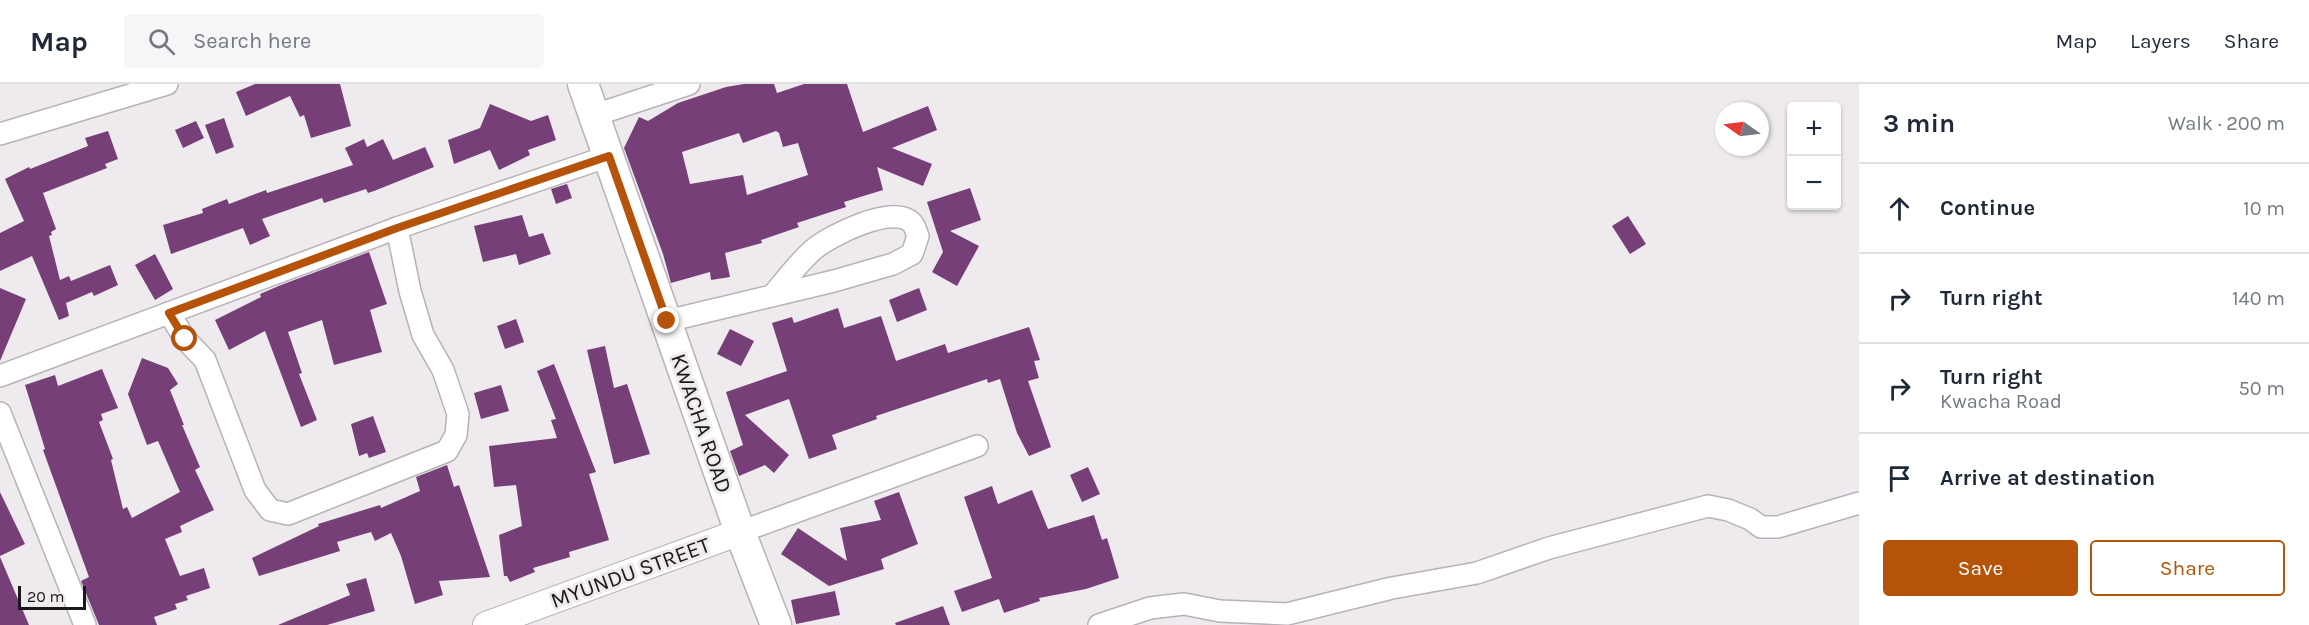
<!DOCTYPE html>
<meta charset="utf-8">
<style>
body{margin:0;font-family:Karla,sans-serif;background:#f6f6f7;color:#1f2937}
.controls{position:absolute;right:18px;top:18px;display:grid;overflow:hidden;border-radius:6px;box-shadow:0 2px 4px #0004}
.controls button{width:54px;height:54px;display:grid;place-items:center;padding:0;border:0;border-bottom:2px solid #e0e1e3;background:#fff;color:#1f2937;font:30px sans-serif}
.compass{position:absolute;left:1715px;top:18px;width:54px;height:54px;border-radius:50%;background:#fff;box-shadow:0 2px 4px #0004;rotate:284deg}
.scale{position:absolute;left:18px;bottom:15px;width:68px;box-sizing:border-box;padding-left:6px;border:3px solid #1a181a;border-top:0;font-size:16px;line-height:21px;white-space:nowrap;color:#1a181a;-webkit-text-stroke:4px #eeeaee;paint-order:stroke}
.stop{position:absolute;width:18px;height:18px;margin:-14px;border:4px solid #b45309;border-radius:50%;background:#fff}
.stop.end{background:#b45309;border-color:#fff;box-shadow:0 2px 6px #0008}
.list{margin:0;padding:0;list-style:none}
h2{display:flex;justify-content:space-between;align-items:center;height:78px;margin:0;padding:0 24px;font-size:26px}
h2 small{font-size:20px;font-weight:400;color:#747a83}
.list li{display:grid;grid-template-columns:39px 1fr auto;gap:18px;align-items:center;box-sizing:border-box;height:90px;padding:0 24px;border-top:2px solid #e0e1e3}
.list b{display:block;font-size:22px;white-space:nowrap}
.list p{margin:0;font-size:20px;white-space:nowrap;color:#747a83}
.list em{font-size:20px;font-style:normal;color:#747a83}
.actions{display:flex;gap:12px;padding:18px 24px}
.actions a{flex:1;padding:14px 0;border:2px solid #b45309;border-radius:6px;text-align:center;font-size:21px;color:#b45309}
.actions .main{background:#b45309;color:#fff}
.icon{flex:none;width:33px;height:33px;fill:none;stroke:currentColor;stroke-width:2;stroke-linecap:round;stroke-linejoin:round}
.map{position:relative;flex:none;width:1859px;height:541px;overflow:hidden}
header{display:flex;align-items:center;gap:36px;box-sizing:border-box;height:84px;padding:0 30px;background:#fff;border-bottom:2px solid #e0e1e3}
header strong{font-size:28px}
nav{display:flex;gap:33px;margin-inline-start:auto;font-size:21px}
.search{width:420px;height:54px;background:#f6f6f7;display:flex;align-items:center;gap:15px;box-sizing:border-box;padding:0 21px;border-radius:6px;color:#747a83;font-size:22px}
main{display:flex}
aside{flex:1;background:#fff}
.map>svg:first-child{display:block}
.building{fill:#773f77;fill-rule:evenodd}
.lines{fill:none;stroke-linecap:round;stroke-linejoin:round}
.minor-casing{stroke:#b7b2b7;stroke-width:24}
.tertiary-casing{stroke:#b7b2b7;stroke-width:28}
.secondary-casing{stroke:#b7b2b7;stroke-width:33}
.minor{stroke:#fff;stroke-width:21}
.tertiary{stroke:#fff;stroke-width:26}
.secondary{stroke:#fff;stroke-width:30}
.route{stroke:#b45309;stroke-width:8}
.labels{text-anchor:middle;stroke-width:6;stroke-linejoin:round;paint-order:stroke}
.street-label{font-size:22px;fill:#1a181a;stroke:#eeeaee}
</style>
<header>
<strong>Map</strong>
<div class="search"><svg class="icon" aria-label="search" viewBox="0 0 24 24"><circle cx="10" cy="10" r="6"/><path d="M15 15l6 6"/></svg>Search here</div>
<nav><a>Map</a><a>Layers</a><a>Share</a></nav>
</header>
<main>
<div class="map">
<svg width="1859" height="541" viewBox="0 0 1859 541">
<rect width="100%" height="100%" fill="#eeeaee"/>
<!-- building -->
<g class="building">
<polygon points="255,0 340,0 351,42 311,54 304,31 300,33 290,12 246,32 236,8"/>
<path d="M744,0H774L777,9L804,0H847L863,48L928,22L937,46L892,64L932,80L923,102L877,83L883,106L844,118L846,123L797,139L799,143L761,156L762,159L725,169L730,193L711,196L710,188L671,199L663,170L624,64L639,33L648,37L678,19L726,3ZM776,47L779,49L783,63L798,59L808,91L747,111L743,91L690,100L682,68L739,49L743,59Z"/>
<polygon points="490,20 531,37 548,31 556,56 528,66 530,71 499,86 490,66 454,80 448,56 480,44"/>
<polygon points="224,34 234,63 216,70 205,41"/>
<polygon points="196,37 204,54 183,64 175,46"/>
<polygon points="108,47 118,75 105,80 107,84 43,109 56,145 51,148 52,151 49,152 60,196 69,192 71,197 110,181 118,201 94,212 92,208 66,219 69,232 59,236 32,172 0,187 0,149 24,137 5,95 29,83 30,85 88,62 85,54"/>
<polygon points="364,55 367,63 383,55 393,76 425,63 434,83 374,107 368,109 366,105 324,119 322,114 262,135 270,152 250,161 243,144 171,170 163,141 203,129 202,125 227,115 229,120 266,106 267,109 353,81 345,64"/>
<polygon points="567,100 572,114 556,120 551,105"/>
<polygon points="970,104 981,136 950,147 979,162 957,202 932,188 943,168 927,118"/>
<polygon points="522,131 529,153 543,149 551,170 519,181 516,170 483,178 474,142"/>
<polygon points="1628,132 1646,160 1630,170 1612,142"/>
<polygon points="369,168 387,220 370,226 382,268 334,281 322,236 288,248 302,289 299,290 317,336 301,343 265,247 229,266 215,236 261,213 260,210 281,201"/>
<polygon points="155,170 173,205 155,216 135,181"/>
<polygon points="0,204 26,215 0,277"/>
<polygon points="919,204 927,226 897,238 889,216"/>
<polygon points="838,224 844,244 881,232 896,277 945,260 948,269 1029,243 1040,276 1034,277 1039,294 1028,297 1051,363 1029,372 1017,349 1000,295 988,299 987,295 876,332 877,335 832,351 837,365 809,375 789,315 745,331 789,371 774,389 765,381 739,392 730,367 743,361 726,308 787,287 772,239 792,233 794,239"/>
<polygon points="516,235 524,258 505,265 497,242"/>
<polygon points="730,245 754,257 741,282 717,270"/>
<polygon points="605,262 614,304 627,300 650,370 614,380 587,266"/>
<polygon points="142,274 168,284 178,300 170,306 184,341 182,341 200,383 195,386 214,426 180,442 182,448 165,455 180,492 204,484 210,504 186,512 188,516 175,520 177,525 154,533 157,541 99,541 81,497 89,493 43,366 45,365 25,301 55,291 58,302 102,285 118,324 101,330 103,336 99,338 113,375 111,376 123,425 127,423 132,434 180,408 158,357 147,361 128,310"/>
<polygon points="554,280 596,388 589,390 609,456 569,468 570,473 533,484 535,488 510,498 507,492 504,492 499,451 522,442 516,401 494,403 489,362 557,354 551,336 556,335 537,287"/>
<polygon points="501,301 509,327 481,335 474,309"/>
<polygon points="373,332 386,368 369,374 367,369 359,372 351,340"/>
<polygon points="447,381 454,403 459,401 490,493 439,497 443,511 415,520 401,472 391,449 375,457 371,448 337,458 340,467 259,492 252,474 319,442 318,440 380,421 381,424 420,407 416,393"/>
<polygon points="1088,383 1100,410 1082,418 1070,391"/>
<polygon points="992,402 998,420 1032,406 1048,445 1094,431 1102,456 1107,454 1119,494 1086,505 1039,514 1040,517 1004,529 999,515 962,528 954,507 992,494 964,413"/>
<polygon points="0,408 25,460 0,472"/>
<polygon points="899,408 918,460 881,475 884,485 829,502 781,470 798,444 847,477 840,444 881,436 874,417"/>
<polygon points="0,473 29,541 0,541"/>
<polygon points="366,494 375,527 327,541 278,541 350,511 346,500"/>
<polygon points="835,507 840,531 796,540 791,516"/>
<polygon points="943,522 950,541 896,541 895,539"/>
</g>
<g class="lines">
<defs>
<g id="minor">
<polyline points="595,31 689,0"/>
<polyline points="0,50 167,0"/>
<polyline points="169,229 185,255 205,276 255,406 270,426 288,430 447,367 456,351 458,330 443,286 423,251 410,207 397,144"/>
<path d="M667,237L834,197L893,180L912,170L918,152C916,148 915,142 912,139C894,119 829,152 813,166C798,179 785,197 772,212"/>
<polyline points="0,292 397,144 609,72"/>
<polyline points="0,329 85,541"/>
<polyline points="740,448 977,362"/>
<polyline points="1099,541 1150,524 1184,520 1220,527 1287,530 1392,504 1477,489 1549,464 1708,422 1728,426 1750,435 1761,443 1778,443 1859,419"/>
</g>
<polyline id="tertiary" points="486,541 740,448"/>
<polyline id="secondary" points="583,0 740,448 776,541"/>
</defs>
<!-- minor casing -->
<use href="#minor" class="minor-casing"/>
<!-- tertiary casing -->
<use href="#tertiary" class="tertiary-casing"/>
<!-- secondary casing -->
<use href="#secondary" class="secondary-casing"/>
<!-- minor -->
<use href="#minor" class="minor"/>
<!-- tertiary -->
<use href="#tertiary" class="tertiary"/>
<!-- secondary -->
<use href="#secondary" class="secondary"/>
</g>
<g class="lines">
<!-- route -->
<polyline class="route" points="185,255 169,229 397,144 609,72 667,237"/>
</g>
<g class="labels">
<!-- street labels -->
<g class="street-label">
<text transform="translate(702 339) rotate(71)" y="8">KWACHA ROAD</text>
<text transform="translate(630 488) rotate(-20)" y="8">MYUNDU STREET</text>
</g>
</g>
</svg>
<div class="controls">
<button>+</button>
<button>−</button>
</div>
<svg class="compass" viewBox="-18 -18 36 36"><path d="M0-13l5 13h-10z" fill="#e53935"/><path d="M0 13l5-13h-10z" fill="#747a83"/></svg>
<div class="scale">20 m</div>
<div class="stop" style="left:185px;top:255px"></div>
<div class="stop end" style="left:667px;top:237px"></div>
</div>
<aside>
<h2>3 min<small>Walk · 200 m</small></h2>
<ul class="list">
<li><svg class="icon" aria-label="ahead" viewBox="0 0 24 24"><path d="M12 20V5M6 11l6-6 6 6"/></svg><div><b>Continue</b></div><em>10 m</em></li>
<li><svg class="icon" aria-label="right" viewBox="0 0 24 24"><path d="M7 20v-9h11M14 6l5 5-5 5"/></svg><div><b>Turn right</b></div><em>140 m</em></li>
<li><svg class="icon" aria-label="right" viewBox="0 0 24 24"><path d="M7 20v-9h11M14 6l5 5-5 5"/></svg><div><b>Turn right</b><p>Kwacha Road</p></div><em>50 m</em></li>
<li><svg class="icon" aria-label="arrive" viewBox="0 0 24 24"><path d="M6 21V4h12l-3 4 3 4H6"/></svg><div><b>Arrive at destination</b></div></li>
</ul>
<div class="actions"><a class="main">Save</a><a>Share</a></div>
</aside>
</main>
